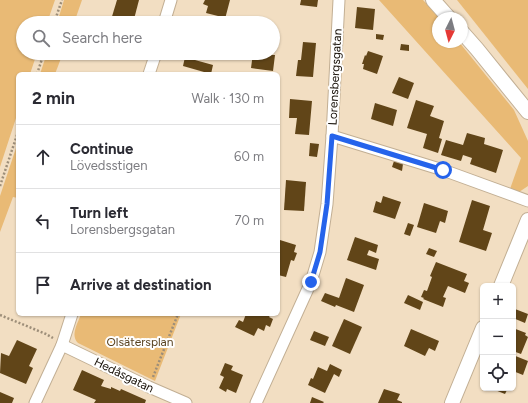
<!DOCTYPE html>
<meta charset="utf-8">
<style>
body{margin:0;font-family:Figtree,sans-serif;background:#f2f2f3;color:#2b2b33}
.controls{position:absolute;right:12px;bottom:12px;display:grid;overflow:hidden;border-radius:6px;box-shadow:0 1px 3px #0004}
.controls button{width:36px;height:36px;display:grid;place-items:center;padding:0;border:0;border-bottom:1px solid #e1e1e2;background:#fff;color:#2b2b33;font:20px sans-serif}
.compass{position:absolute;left:432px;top:12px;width:36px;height:36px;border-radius:50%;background:#fff;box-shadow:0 1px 3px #0004;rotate:186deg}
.stop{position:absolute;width:12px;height:12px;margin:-9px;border:3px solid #2563eb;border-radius:50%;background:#fff}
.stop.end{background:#2563eb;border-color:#fff;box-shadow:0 1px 4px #0008}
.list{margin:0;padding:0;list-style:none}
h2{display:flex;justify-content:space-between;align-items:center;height:52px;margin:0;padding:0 16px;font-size:17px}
h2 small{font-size:13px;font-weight:400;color:#7c7c81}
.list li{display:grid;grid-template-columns:26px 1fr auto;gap:12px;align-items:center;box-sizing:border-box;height:64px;padding:0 16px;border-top:1px solid #e1e1e2}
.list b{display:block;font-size:15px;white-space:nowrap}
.list p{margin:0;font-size:13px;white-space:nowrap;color:#7c7c81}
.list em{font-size:13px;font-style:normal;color:#7c7c81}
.icon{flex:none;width:22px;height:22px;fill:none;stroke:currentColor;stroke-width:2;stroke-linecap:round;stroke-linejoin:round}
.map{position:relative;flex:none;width:528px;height:403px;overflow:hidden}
.search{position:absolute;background:#fff;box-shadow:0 1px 3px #0004;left:16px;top:16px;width:264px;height:44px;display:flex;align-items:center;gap:10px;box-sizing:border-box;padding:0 14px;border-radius:22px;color:#7c7c81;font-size:15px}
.panel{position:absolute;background:#fff;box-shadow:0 1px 3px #0004;left:16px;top:72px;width:264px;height:244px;border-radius:6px}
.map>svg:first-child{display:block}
.green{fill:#e9ba75}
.building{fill:#614518}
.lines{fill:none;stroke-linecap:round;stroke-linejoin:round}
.minor-casing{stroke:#c2af94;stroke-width:13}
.tertiary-casing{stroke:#c2af94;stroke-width:16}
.path{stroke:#9d8e79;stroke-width:2.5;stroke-dasharray:2 2;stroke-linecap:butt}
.minor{stroke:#fff;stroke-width:11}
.tertiary{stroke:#fff;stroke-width:14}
.route{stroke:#2563eb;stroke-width:5}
.labels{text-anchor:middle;stroke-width:4;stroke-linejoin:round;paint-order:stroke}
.street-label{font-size:12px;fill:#150e05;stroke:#fff}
.park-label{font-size:12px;fill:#59421f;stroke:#fff}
</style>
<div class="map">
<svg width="528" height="403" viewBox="0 0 528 403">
<rect width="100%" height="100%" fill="#f2dec2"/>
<!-- green -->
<g class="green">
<polygon points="0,0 55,0 47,23 23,23 23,53 37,53 30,74 18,74 18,112 0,167"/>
<polygon points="64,0 82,0 74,23 57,23"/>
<polygon points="379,0 423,0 440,18 438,18 438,42 459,42 514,110 528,141 528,186 519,192 510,189 521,158"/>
<polygon points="457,0 528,0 528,89"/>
<polygon points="47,53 63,53 55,74 40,74"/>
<polygon points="18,142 18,179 16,184 18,185 18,198 13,197 0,232 0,196"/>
<path d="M81,314H181L155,381L78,343C70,335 78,323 81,314Z"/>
</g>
<!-- building -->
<g class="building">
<polygon points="117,0 139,0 133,23 110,23"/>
<polygon points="205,0 230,0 225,19 233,21 232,23 216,23 218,16 206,13 208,6 203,4"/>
<polygon points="301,0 318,0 317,7 300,5"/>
<polygon points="357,7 375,9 373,30 355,28"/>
<polygon points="376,34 384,35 383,40 376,39"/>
<polygon points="303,42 316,43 313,77 296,76 298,60 301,60"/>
<polygon points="401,44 409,45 409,51 400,50"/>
<polygon points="368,51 383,56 377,74 363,69 364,64 362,64 365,55 366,56"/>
<polygon points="102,53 125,53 123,59"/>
<polygon points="178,53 197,53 195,60 213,65 211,74 183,66 185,57 177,55"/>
<polygon points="253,53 272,53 272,55 275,55 273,71 251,68"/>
<polygon points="399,77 414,83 408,99 392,93"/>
<polygon points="290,99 312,101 309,135 295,134 297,118 289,118"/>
<polygon points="416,100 434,106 430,116 444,121 439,138 442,139 438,153 423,148 427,134 407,128"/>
<polygon points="375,103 397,110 393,126 371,119"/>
<polygon points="467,133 485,138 484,144 503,150 496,173 470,164 472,158 463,155 461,161 441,155 446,140 463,145"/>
<polygon points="310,143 319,144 317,157 309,156"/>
<polygon points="394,161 403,164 402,171 392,167"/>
<polygon points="286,180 306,182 304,211 284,210"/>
<polygon points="383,196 401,202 395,219 373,212 376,201 381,203"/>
<polygon points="472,200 490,206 483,230 492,233 486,251 459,242"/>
<polygon points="424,203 448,211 445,223 440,221 436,233 417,227"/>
<polygon points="408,223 414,225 410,236 404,234"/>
<polygon points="355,237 378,245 376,253 369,250 367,255 379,259 376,270 347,260"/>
<polygon points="280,240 296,245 294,252 297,253 294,261 291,260 286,277 278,275 278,246"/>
<polygon points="429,248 437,251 434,257 426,254"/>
<polygon points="436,262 467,274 464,281 469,283 465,293 448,286 443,297 446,298 443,307 423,299 424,298 421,297 424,290 427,291 432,277 430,276"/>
<polygon points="346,278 364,285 354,312 336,305 335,307 321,301 325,293 339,298"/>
<polygon points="408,295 423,302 420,310 404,303"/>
<polygon points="515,309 528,314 525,323 513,318 513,315"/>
<polygon points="246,314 271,314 269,317 273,319 270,327 266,325 264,331 258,328 254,336 235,327 239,320 243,322"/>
<polygon points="344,319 362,327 350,354 332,346"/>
<polygon points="513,328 526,333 525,335 528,337 521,354 513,351"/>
<polygon points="411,329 439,341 435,351 429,348 425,356 404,346"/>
<polygon points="314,331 329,337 325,346 310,340"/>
<polygon points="17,340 37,349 29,366 33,368 26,384 0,373 1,353 9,356"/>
<polygon points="513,355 528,361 523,375 513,371"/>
<polygon points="225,363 233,366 231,370 243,375 236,393 227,389 226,392 219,388 224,377 220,375"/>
<polygon points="330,364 342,370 339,377 334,374 325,393 308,385 311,378 313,379 318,367 327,371"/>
<polygon points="82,370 104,380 101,386 111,389 111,387 120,391 121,389 146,400 145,403 94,403 96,400 73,390"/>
<polygon points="490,388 508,388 505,394"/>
<polygon points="384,389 400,394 397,400 402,402 402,403 378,403"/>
<polygon points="0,392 14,398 12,403 0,403"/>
<polygon points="312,397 324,402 323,403 310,403"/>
</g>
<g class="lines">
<defs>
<g id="minor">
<polyline points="164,23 171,0"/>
<polyline points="149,74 156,53"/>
<polyline points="332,136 443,170 528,201"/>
<polyline points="62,345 149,387 186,403"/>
<polyline points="35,403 62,345 72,314"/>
<polyline points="256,403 311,282 320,252 327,204 332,136 339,0"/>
</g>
<g id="tertiary">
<polyline points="433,0 449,18"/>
<polyline points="462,32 477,49 528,112"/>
<polyline points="501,286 528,220"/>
<polyline points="452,403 483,328"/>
</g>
</defs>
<!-- minor casing -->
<use href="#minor" class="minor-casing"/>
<!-- tertiary casing -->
<use href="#tertiary" class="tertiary-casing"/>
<!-- path -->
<g class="path">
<polyline points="54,23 62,0"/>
<polyline points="37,74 44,53"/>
<polyline points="0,186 18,132"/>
<polyline points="0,315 46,334 53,338"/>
<polyline points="153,377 178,314"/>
</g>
<!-- minor -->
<use href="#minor" class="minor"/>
<!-- tertiary -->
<use href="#tertiary" class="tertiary"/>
</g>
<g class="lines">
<!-- route -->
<polyline class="route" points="311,282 320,252 327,204 332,136 443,170"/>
</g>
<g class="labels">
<!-- street labels -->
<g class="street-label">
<text transform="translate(335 77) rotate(-87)" y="4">Lorensbergsgatan</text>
<text transform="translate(124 375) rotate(26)" y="4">Hedåsgatan</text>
</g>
<!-- park labels -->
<g class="park-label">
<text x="140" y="346">Olsätersplan</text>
</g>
</g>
</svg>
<div class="controls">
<button>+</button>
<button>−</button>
<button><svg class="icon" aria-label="locate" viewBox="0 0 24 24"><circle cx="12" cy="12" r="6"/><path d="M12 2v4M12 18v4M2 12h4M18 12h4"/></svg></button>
</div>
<svg class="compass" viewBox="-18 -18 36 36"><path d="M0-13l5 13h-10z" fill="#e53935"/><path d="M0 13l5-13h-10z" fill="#7c7c81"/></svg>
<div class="stop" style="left:443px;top:170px"></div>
<div class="stop end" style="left:311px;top:282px"></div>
<div class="search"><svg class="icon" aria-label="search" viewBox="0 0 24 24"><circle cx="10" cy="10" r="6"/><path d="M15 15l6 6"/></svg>Search here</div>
<section class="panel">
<h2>2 min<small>Walk · 130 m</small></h2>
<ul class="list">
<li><svg class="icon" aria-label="ahead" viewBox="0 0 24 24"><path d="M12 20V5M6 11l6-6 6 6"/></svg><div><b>Continue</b><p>Lövedsstigen</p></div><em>60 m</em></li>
<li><svg class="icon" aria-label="left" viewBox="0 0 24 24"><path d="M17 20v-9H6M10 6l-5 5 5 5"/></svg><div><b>Turn left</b><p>Lorensbergsgatan</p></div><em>70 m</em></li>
<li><svg class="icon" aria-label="arrive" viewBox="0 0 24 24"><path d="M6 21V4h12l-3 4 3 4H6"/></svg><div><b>Arrive at destination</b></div></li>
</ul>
</section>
</div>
